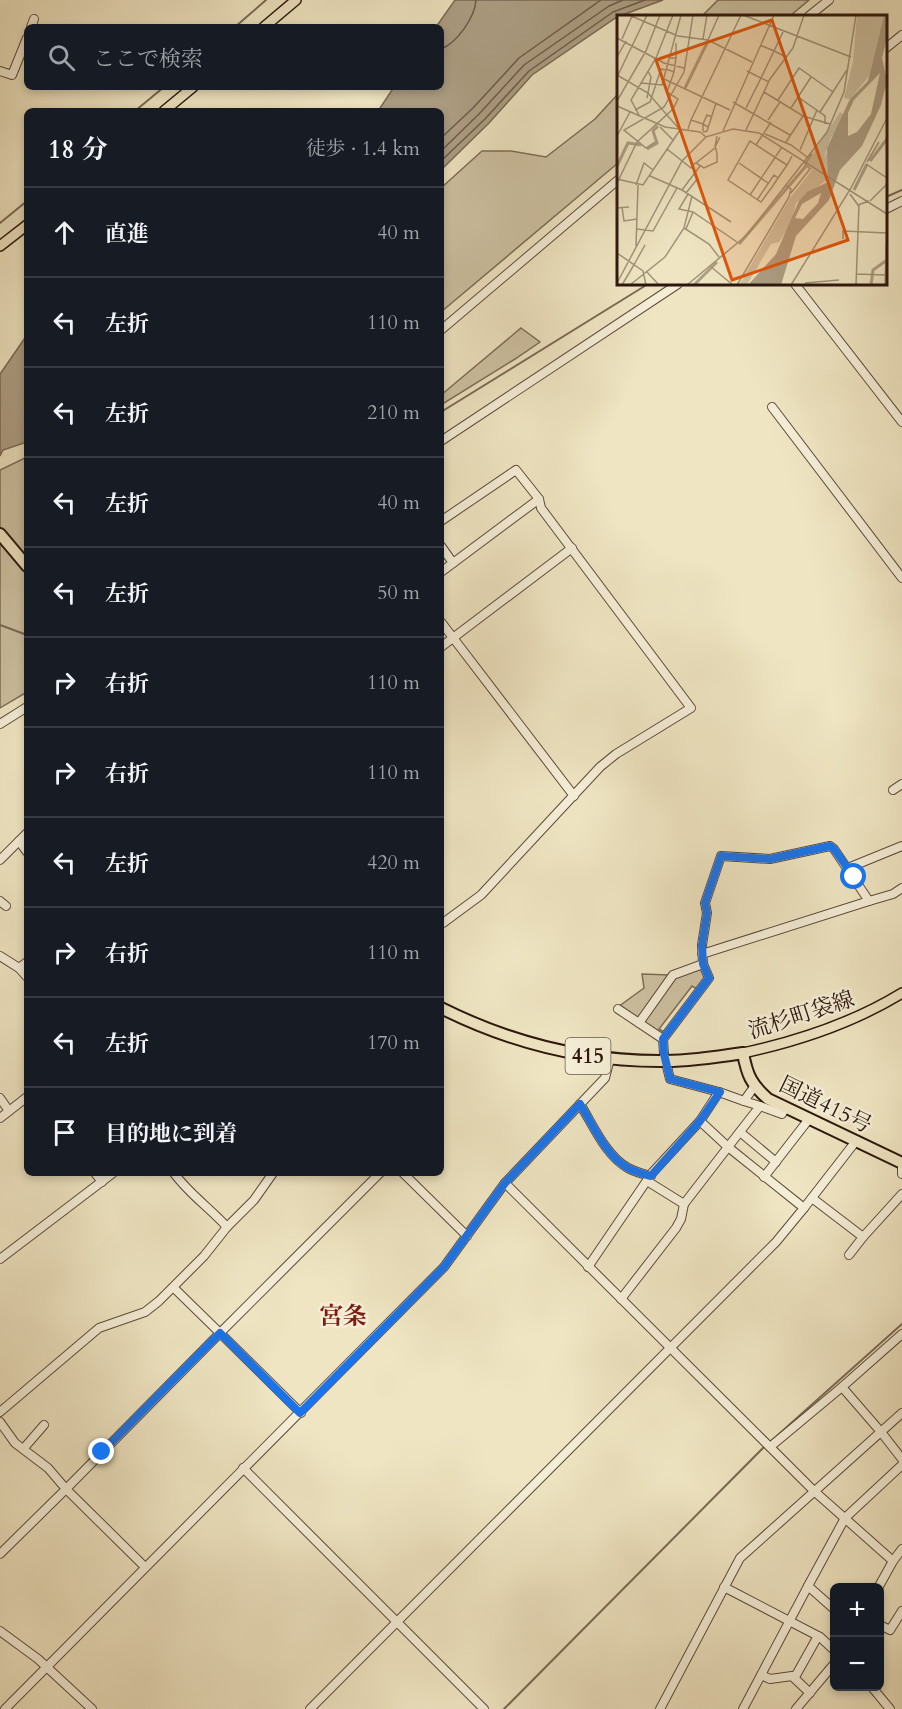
<!DOCTYPE html>
<html lang="ja">
<meta charset="utf-8">
<style>
body{margin:0;font-family:Cardo,"Noto Serif JP",serif;background:#242831;color:#f1f3f6}
.controls{position:absolute;right:18px;bottom:18px;display:grid;overflow:hidden;border-radius:9px;box-shadow:0 3px 9px #0003}
.controls button{width:54px;height:54px;display:grid;place-items:center;padding:0;border:0;border-bottom:2px solid #363941;background:#171b24;color:#f1f3f6;font:30px sans-serif}
.stop{position:absolute;width:18px;height:18px;margin:-14px;border:4px solid #1a73e8;border-radius:50%;background:#fff}
.stop.end{background:#1a73e8;border-color:#fff;box-shadow:0 2px 6px #0008}
.list{margin:0;padding:0;list-style:none}
h2{display:flex;justify-content:space-between;align-items:center;height:78px;margin:0;padding:0 24px;font-size:26px}
h2 small{font-size:20px;font-weight:400;color:#9ea1a6}
.list li{display:grid;grid-template-columns:39px 1fr auto;gap:18px;align-items:center;box-sizing:border-box;height:90px;padding:0 24px;border-top:2px solid #363941}
.list b{display:block;font-size:22px;white-space:nowrap}
.list em{font-size:20px;font-style:normal;color:#9ea1a6}
.icon{flex:none;width:33px;height:33px;fill:none;stroke:currentColor;stroke-width:2;stroke-linecap:round;stroke-linejoin:round}
.map{position:relative;flex:none;width:902px;height:1709px;overflow:hidden}
.search{position:absolute;background:#171b24;box-shadow:0 3px 9px #0003;left:24px;top:24px;width:420px;height:66px;display:flex;align-items:center;gap:15px;box-sizing:border-box;padding:0 21px;border-radius:9px;color:#9ea1a6;font-size:22px}
.panel{position:absolute;background:#171b24;box-shadow:0 3px 9px #0003;left:24px;top:108px;width:420px;height:1068px;border-radius:9px}
.map>svg:first-child{display:block}
.green{fill:#cec2a3;stroke:#7d6c58;stroke-width:1.5}
.water{fill:#ad9f85;stroke:#796955;stroke-width:1.5}
.lines{fill:none;stroke-linecap:round;stroke-linejoin:round}
.shore{stroke:#6c5b4a;stroke-width:1.5}
.stream{stroke:#796955;stroke-width:2}
.minor-casing{stroke:#5d4a3b;stroke-width:10}
.major-casing{stroke:#2c170e;stroke-width:12}
.highway-casing{stroke:#2c170e;stroke-width:14}
.minor{stroke:#f5eed7;stroke-width:8}
.major{stroke:#efe5c2;stroke-width:9}
.highway{stroke:#efe5c2;stroke-width:10}
.route{stroke:#1a73e8;stroke-width:8}
.labels{text-anchor:middle;stroke-width:5;stroke-linejoin:round;paint-order:stroke}
.shield{fill:#f5eed7;stroke:#68584a;stroke-width:1.5}
.shield-label{font-size:21px;font-weight:bold;fill:#2c170e}
.street-label{font-size:22px;fill:#2c170e;stroke:#f5eed7}
.neighbourhood-label{font-size:24px;font-weight:bold;fill:#7a1f14;stroke:#f5eed7}
.inset-river{fill:none;stroke:#ad9f85;stroke-width:3}
.inset-road{fill:none;stroke:#a1937a;stroke-width:1.5}
.view{fill:#df560c;fill-opacity:0.15;stroke:#df560c;stroke-width:3}
.inset-edge{fill:none;stroke:#2c170e;stroke-width:3}
</style>
<div class="map">
<svg width="902" height="1709" viewBox="0 0 902 1709">
<rect width="100%" height="100%" fill="#efe5c2"/>
<filter id="stains"><feTurbulence type="fractalNoise" baseFrequency=".00333" numOctaves="4"/><feColorMatrix values="0 0 0 0 .2 0 0 0 0 .09 0 0 0 0 .02 0 0 0 .5 -.17"/></filter>
<radialGradient id="worn" r=".72"><stop offset=".6" stop-color="#630" stop-opacity="0"/><stop offset="1" stop-color="#630" stop-opacity=".3"/></radialGradient>
<!-- green -->
<g class="green">
<polygon points="718,0 809,0 790,16 702,16"/>
<polygon points="618,94 618,163 441,312 441,188 482,151 511,151 546,157 595,119"/>
<polygon points="521,328 540,342 515,359 441,405 441,395"/>
<polygon points="27,457 27,692 0,708 0,470"/>
<polygon points="702,969 706,978 697,989 692,986 659,1029 664,1032 660,1036 618,1007 644,988 642,974 670,975 674,977"/>
</g>
<!-- water -->
<g class="water">
<polygon points="455,0 663,0 617,17 532,75 489,123 441,170 441,111 378,111 394,87 441,87 441,27 436,27"/>
<polygon points="27,335 27,442 3,450 0,456 0,374"/>
</g>
<g class="lines">
<!-- shore -->
<g class="shore">
<path d="M441,49C457,43 475,17 476,0"/>
<polyline points="441,138 473,108 519,58 601,0"/>
<polyline points="441,151 479,114 524,65 609,6 623,0"/>
<polyline points="441,161 485,119 529,71 613,12 645,0"/>
</g>
<!-- stream -->
<g class="stream">
<polyline points="235,27 266,0"/>
<polyline points="135,111 164,87"/>
<polyline points="886,197 902,190"/>
<polyline points="0,223 27,201"/>
<polyline points="441,412 648,284"/>
<polyline points="0,625 27,635"/>
<polyline points="770,1442 902,1324"/>
<polyline points="504,1709 765,1446"/>
</g>
<defs>
<g id="minor">
<polyline points="809,16 829,0"/>
<polyline points="31,27 34,19"/>
<polyline points="886,48 902,35"/>
<polyline points="0,71 12,75 27,38"/>
<polyline points="886,209 902,201"/>
<polyline points="795,284 902,422"/>
<polyline points="441,330 618,180"/>
<polyline points="772,407 902,578"/>
<polyline points="441,441 678,284"/>
<polyline points="441,521 516,470 539,499 541,508 691,708 616,754 600,767 481,895 443,923 441,920"/>
<polyline points="441,546 453,563"/>
<polyline points="441,572 539,499"/>
<polyline points="441,622 574,796"/>
<polyline points="441,647 572,548"/>
<polyline points="0,724 27,707"/>
<polyline points="893,790 902,784"/>
<polyline points="19,841 27,852"/>
<polyline points="0,860 27,833"/>
<polyline points="848,868 902,846"/>
<polyline points="0,901 6,906"/>
<polyline points="869,901 893,894 902,888"/>
<polyline points="702,954 869,901 834,849 830,846 770,859 721,856 705,903 707,913 702,945 703,964"/>
<polyline points="0,956 19,968 27,977"/>
<polyline points="19,968 27,962"/>
<polyline points="618,1009 663,1039 664,1054 670,1079 719,1092"/>
<polyline points="639,1023 673,975 703,964 709,978 663,1039"/>
<polyline points="0,1098 9,1111"/>
<polyline points="744,1101 760,1106 728,1147 804,1208 856,1141"/>
<path d="M580,1104C593,1125 606,1156 628,1168C635,1172 643,1174 651,1176"/>
<polyline points="760,1106 782,1114 785,1108"/>
<polyline points="0,1118 27,1097"/>
<polyline points="740,1132 776,1162"/>
<polyline points="902,1168 902,1174"/>
<polyline points="95,1173 102,1182"/>
<path d="M174,1173C189,1194 210,1208 227,1227"/>
<polyline points="403,1173 467,1236"/>
<polyline points="764,1177 809,1119"/>
<polyline points="647,1181 684,1204 728,1147 700,1121"/>
<polyline points="505,1183 814,1491 893,1561"/>
<polyline points="812,1198 863,1237 849,1255"/>
<polyline points="863,1237 902,1194"/>
<polyline points="0,1259 113,1173"/>
<polyline points="588,1267 652,1173 700,1121 719,1092 744,1101 754,1087"/>
<polyline points="621,1299 676,1228 681,1219 684,1204"/>
<polyline points="902,1334 842,1387 881,1432 902,1459"/>
<polyline points="0,1412 99,1328 145,1312 159,1301 204,1256 227,1227 254,1200 273,1173"/>
<polyline points="301,1413 220,1333 380,1173"/>
<polyline points="0,1422 15,1443 48,1468 66,1489 0,1554"/>
<polyline points="770,1447 842,1387"/>
<polyline points="24,1448 44,1425"/>
<polyline points="243,1468 484,1709"/>
<polyline points="145,1567 66,1489 220,1333 174,1288"/>
<polyline points="808,1586 845,1518 902,1465"/>
<polyline points="724,1587 820,1637 834,1650"/>
<polyline points="878,1588 893,1561 902,1549"/>
<polyline points="880,1625 890,1630 902,1611"/>
<polyline points="0,1631 38,1659 92,1709"/>
<polyline points="761,1675 808,1586 834,1609"/>
<polyline points="795,1677 818,1636"/>
<polyline points="871,1686 890,1709"/>
<polyline points="5,1709 444,1267 505,1183 605,1078 610,1059"/>
<polyline points="310,1709 776,1242 804,1208"/>
<polyline points="660,1709 740,1558 902,1413"/>
<polyline points="743,1709 761,1675 770,1679 792,1676 810,1693"/>
<polyline points="796,1709 834,1664"/>
</g>
<g id="major">
<polyline points="264,27 296,0"/>
<polyline points="164,111 193,87"/>
<polyline points="0,246 27,225"/>
<path d="M743,1053C799,1041 853,1023 902,993"/>
</g>
<g id="highway">
<polyline points="0,534 27,566"/>
<path d="M441,1008C511,1043 587,1062 666,1061C691,1061 717,1057 743,1053C747,1075 751,1084 768,1099L902,1163"/>
</g>
</defs>
<!-- minor casing -->
<use href="#minor" class="minor-casing"/>
<!-- major casing -->
<use href="#major" class="major-casing"/>
<!-- highway casing -->
<use href="#highway" class="highway-casing"/>
<!-- minor -->
<use href="#minor" class="minor"/>
<!-- major -->
<use href="#major" class="major"/>
<!-- highway -->
<use href="#highway" class="highway"/>
</g>
<g class="lines">
<!-- route -->
<path class="route" d="M102,1452L220,1333L300,1413L444,1267L505,1183L580,1104C593,1125 606,1156 628,1168C635,1172 643,1174 651,1176L700,1121L720,1092L670,1079L664,1054L663,1039L709,978L703,964L702,945L707,913L705,903L721,856L770,859L830,846L834,849L854,877"/>
</g>
<g class="labels">
<!-- shield labels -->
<rect class="shield" x="565.5" y="1038" width="45" height="36" rx="4.5"/>
<g class="shield-label">
<text x="588" y="1063">415</text>
</g>
<!-- street labels -->
<g class="street-label">
<text transform="translate(801 1014) rotate(-18)" y="8">流杉町袋線</text>
<text transform="translate(826 1104) rotate(26)" y="8">国道415号</text>
</g>
<!-- neighbourhood labels -->
<g class="neighbourhood-label">
<text x="343" y="1324">宮条</text>
</g>
</g>
<!-- overview -->
<g transform="translate(617 15)">
<rect width="270" height="270" fill="#efe5c2"/>
<path d="M240,0H267L252,61L233,84L227,83L236,47ZM223,97L226,99L225,110L214,122L207,142L227,113L226,128L219,144L212,138V163L179,188L174,209L162,227L154,229L130,270H122L173,183L195,155L189,149Z" fill="#cec2a3"/>
<path d="M267,0H270V23L265,43L270,66L264,90L245,131L223,155L212,185L179,221L164,270H131L159,239L182,186L190,177L211,167L210,133L233,84L251,66ZM263,58L254,99L240,117L231,121V98L237,85ZM204,178L201,188L186,204L178,203L185,189Z" fill="#ad9f85" fill-rule="evenodd"/>
<path class="inset-river" d="M68,73L91,26M30,134L40,128L36,116L41,111M253,146L270,124M0,151L11,128L24,130M237,175L250,149M122,229L189,151M77,270L100,247M254,270L256,255L270,245"/>
<path class="inset-road" d="M12,0L61,21L91,25L135,47M126,0L234,42M166,17L157,36L169,42M0,23L47,48L67,53M5,24L15,1M86,24L90,0M91,25L102,0M143,30L157,36L144,63L152,67M0,42L9,26M52,43H59V28M49,54L57,57L59,43M0,60L31,78L63,115L26,170L0,164M1,60L30,0M47,64L113,95M24,68L45,70L64,0M147,77L186,101L213,109M181,82L208,101V109M30,83L34,62L31,56M161,85L182,53L216,77M0,86L29,36L43,0M116,87L173,120M0,91L48,112L83,117L89,122L116,114L142,118L270,199M129,93L144,63L130,56M174,93L194,62M18,95L33,87L44,54L48,55M203,97L230,55M22,100L14,85L39,43L56,0M74,105L124,0M151,105L163,87M43,112L57,126M91,112L86,109L90,100L95,102M71,114L74,105L86,109V116M129,115L153,64L176,33L187,0M106,116L157,0M86,117L90,116L99,88M148,119L174,130L190,142M0,121L13,97M100,121L98,132L103,122M38,127L29,133L7,115L47,92L67,57L76,0M169,127L186,101M139,130L154,107M98,132L99,134L100,139V147L87,153L79,148L98,133M50,134L74,153L78,148M183,135L200,95M250,147L262,127M122,148L151,168M249,149L270,163M170,150L133,126L111,165L144,187L155,172L161,163L170,150L175,141M33,161L65,175L114,207M0,168L20,127L56,94L61,84L50,77L57,57M19,170L27,148L36,155M65,175L83,151M69,178L81,163M174,178L193,154L188,149L195,139M71,179L62,194L76,197L120,227M233,179L241,190L252,186M133,180L165,132M140,185L157,160L161,163M253,186L270,169M5,192L7,206L20,204M0,209V193L12,192M67,213L92,229L102,242M20,214L36,216L60,173M69,214L76,197M226,224V216L270,218M19,231L21,170M0,238L26,256L29,270M18,248L28,230M93,251L116,270M29,256L42,270M240,259L268,260M0,268L65,146L89,122M188,268L222,265M5,270L18,248M13,270L48,242L67,213L75,181M70,270L130,220L210,117L227,77L239,0M120,270L172,182L174,174L168,170M174,270L234,173L270,103M239,270L242,190M268,270L270,207"/>
<path class="view" d="M155,5L231,225L115,265L39,45Z"/>
<rect width="270" height="270" class="inset-edge"/>
</g>
<rect width="100%" height="100%" filter="url(#stains)"/>
<rect width="100%" height="100%" fill="url(#worn)"/>
</svg>
<div class="controls">
<button>+</button>
<button>−</button>
</div>
<div class="stop" style="left:854px;top:877px"></div>
<div class="stop end" style="left:102px;top:1452px"></div>
<div class="search"><svg class="icon" aria-label="search" viewBox="0 0 24 24"><circle cx="10" cy="10" r="6"/><path d="M15 15l6 6"/></svg>ここで検索</div>
<section class="panel">
<h2>18 分<small>徒歩 · 1.4 km</small></h2>
<ul class="list">
<li><svg class="icon" aria-label="ahead" viewBox="0 0 24 24"><path d="M12 20V5M6 11l6-6 6 6"/></svg><div><b>直進</b></div><em>40 m</em></li>
<li><svg class="icon" aria-label="left" viewBox="0 0 24 24"><path d="M17 20v-9H6M10 6l-5 5 5 5"/></svg><div><b>左折</b></div><em>110 m</em></li>
<li><svg class="icon" aria-label="left" viewBox="0 0 24 24"><path d="M17 20v-9H6M10 6l-5 5 5 5"/></svg><div><b>左折</b></div><em>210 m</em></li>
<li><svg class="icon" aria-label="left" viewBox="0 0 24 24"><path d="M17 20v-9H6M10 6l-5 5 5 5"/></svg><div><b>左折</b></div><em>40 m</em></li>
<li><svg class="icon" aria-label="left" viewBox="0 0 24 24"><path d="M17 20v-9H6M10 6l-5 5 5 5"/></svg><div><b>左折</b></div><em>50 m</em></li>
<li><svg class="icon" aria-label="right" viewBox="0 0 24 24"><path d="M7 20v-9h11M14 6l5 5-5 5"/></svg><div><b>右折</b></div><em>110 m</em></li>
<li><svg class="icon" aria-label="right" viewBox="0 0 24 24"><path d="M7 20v-9h11M14 6l5 5-5 5"/></svg><div><b>右折</b></div><em>110 m</em></li>
<li><svg class="icon" aria-label="left" viewBox="0 0 24 24"><path d="M17 20v-9H6M10 6l-5 5 5 5"/></svg><div><b>左折</b></div><em>420 m</em></li>
<li><svg class="icon" aria-label="right" viewBox="0 0 24 24"><path d="M7 20v-9h11M14 6l5 5-5 5"/></svg><div><b>右折</b></div><em>110 m</em></li>
<li><svg class="icon" aria-label="left" viewBox="0 0 24 24"><path d="M17 20v-9H6M10 6l-5 5 5 5"/></svg><div><b>左折</b></div><em>170 m</em></li>
<li><svg class="icon" aria-label="arrive" viewBox="0 0 24 24"><path d="M6 21V4h12l-3 4 3 4H6"/></svg><div><b>目的地に到着</b></div></li>
</ul>
</section>
</div>
